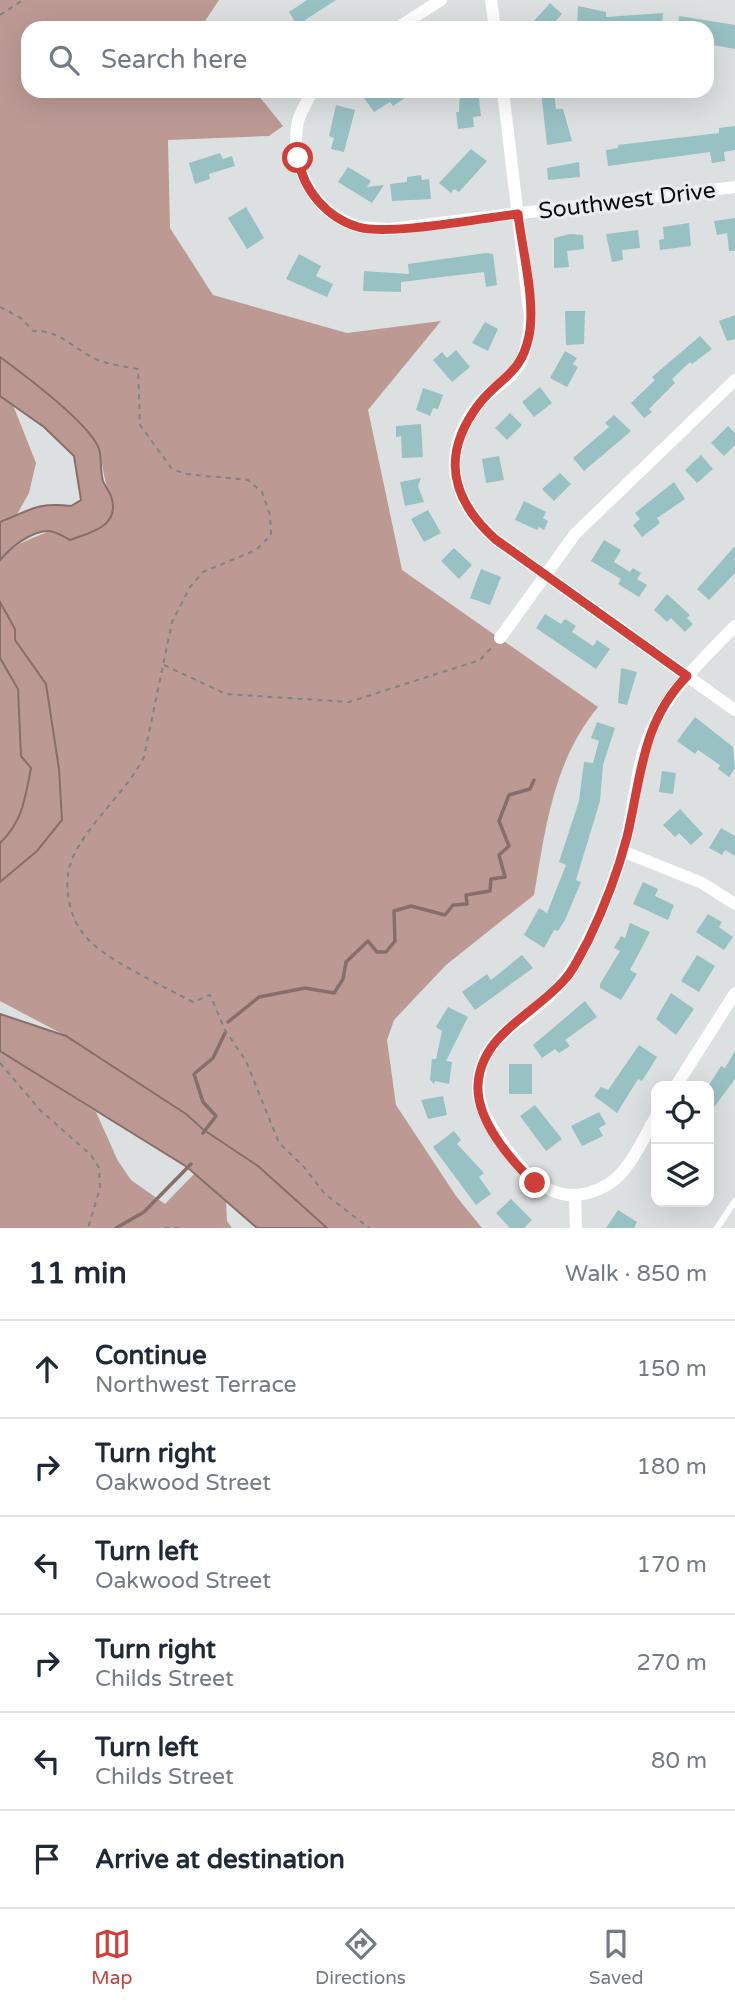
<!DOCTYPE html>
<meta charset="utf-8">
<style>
body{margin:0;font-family:"Varela Round",sans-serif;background:#f6f6f7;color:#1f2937}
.controls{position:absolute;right:21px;bottom:21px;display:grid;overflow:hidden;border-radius:14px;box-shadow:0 7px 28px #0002}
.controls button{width:63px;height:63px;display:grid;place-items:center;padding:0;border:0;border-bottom:2px solid #e0e1e3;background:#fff;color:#1f2937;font:35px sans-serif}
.stop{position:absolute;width:21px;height:21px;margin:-16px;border:5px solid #cd3f38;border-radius:50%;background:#fff}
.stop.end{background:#cd3f38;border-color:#fff;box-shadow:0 2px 7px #0008}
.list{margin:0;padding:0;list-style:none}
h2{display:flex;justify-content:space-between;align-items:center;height:91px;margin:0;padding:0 28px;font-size:30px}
h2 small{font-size:23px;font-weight:400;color:#747a83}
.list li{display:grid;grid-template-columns:46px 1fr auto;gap:21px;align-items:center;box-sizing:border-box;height:98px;padding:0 28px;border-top:2px solid #e0e1e3}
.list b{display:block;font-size:26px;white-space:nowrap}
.list p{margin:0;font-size:23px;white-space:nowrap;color:#747a83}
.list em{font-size:23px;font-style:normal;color:#747a83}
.icon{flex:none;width:38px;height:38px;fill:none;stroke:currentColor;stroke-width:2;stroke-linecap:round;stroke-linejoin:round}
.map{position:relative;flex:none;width:735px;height:1228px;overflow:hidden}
.search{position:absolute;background:#fff;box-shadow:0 7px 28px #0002;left:21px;right:21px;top:21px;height:77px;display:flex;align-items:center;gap:18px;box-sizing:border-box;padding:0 24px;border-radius:21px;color:#747a83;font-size:26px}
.sheet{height:679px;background:#fff}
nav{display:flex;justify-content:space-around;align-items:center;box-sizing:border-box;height:98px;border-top:2px solid #e0e1e3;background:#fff;font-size:19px;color:#747a83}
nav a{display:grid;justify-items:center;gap:4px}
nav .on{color:#cd3f38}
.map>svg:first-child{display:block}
.forest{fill:#bd9994}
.water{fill:#bc9893;stroke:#876e6a;stroke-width:2}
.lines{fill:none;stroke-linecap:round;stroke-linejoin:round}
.stream{stroke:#876e6a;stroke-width:3.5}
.building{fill:#98c1c4}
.path{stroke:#808383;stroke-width:2;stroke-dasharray:5 5;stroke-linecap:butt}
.service{stroke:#fff;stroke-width:6}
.minor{stroke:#fff;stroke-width:12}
.route{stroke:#cd3f38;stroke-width:9}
.labels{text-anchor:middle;stroke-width:6;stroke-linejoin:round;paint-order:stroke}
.street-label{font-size:23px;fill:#0a0c0c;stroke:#e9edee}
</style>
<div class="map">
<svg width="735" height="1228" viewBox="0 0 735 1228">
<rect width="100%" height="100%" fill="#dce0e0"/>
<!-- forest -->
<g class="forest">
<path d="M0,0H219L203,24L206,28H28V91H255L283,126L269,136L168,140L170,228L213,295L347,333L441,321L368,410L402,570L598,707C553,762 546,826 534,895L446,965L394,1020L387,1040L396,1105L456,1196L482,1228H327L186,1114L66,1036L0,1001V882L37,851L62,820L59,769L46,684L15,640V629L0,602V560C15,542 32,539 52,530C73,521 92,508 111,497C103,481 104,467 99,450C91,428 21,372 0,357Z"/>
<polygon points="0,396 13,405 36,463 29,493 16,516 0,522"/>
<path d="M0,658L18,689L21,756L31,768C25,799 24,820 0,843Z"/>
<polygon points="0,1051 96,1112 118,1161 131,1180 165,1204 195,1173 226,1199 227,1221 232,1228 0,1228"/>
</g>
<!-- water -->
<g class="water">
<path d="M0,357C23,374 90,423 99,449C102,459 100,471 103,481C105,486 109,491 111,496C121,526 92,532 70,540C64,537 55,531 49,531C31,531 11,547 0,560V522C31,510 37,502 71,506L81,500L74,456L44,427L0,396Z"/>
<path d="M0,602L15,629V640L46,684L59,769L62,820L37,851L0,882V843C23,821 25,798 31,768L21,756L18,689L0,658Z"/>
<polygon points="0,1014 66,1036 186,1114 204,1130 258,1166 327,1228 257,1228 187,1167 0,1051"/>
</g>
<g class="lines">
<!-- stream -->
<g class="stream">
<polyline points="228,1022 259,997 305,988 334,993 343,979 346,962 368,941 377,952 386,952 395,941 394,911 411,906 445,915 453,905 467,904 466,895 490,891 491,879 505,877 499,855 509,846 499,821 509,795 530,789 534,780"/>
<polyline points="203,1133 216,1116 203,1102 194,1074 213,1058 225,1033"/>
<polyline points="116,1228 144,1212 191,1164"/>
</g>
</g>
<!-- building -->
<g class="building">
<polygon points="307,0 336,0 305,20 310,28 299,28 289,12"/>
<polygon points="550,3 562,14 549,28 537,28 532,23"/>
<polygon points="578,6 606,12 606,17 663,13 662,27 577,28"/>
<polygon points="679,16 735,25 735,49 707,44 707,28 678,28"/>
<polygon points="374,91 415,91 393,106 390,102 374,112 364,98"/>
<polygon points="460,91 478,91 481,116 473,117 474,127 458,129 456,112 459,112"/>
<polygon points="541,91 554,91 556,109 563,109 572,141 547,145"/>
<polygon points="336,105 355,110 344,152 331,149 334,138 329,136"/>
<polygon points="735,126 735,150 724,152 725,161 712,163 710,152 608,166 606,150 618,148 618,145 719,133 719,128"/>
<polygon points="471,149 487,161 459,192 454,189 451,193 439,183"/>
<polygon points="220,153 223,159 232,156 235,166 209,174 210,179 195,184 189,163"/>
<polygon points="579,162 580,177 548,180 547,168"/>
<polygon points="348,167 371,181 367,187 384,185 372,203 338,182"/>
<polygon points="421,175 422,180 429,179 431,199 392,201 390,184 407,182 407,177"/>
<polygon points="246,207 264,238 247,249 228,218"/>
<polygon points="735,218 735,251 729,251 727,233 717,235 714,221"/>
<polygon points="689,223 691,246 660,250 659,240 664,239 663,227"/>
<polygon points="638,230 640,248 622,250 623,260 612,262 606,234"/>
<polygon points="570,234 583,235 584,249 567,251 569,267 554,268 554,238"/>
<polygon points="486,253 493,254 497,285 486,287 484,272 401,282 401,292 363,291 364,271 409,274 408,264"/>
<polygon points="299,254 321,266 316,276 333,284 327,297 286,279"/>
<polygon points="565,311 585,311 584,344 566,345"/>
<polygon points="735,315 735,339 727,341 719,321"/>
<polygon points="485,322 498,329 488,351 472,343"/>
<polygon points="700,336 712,349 692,364 690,362 672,379 675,383 649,409 652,412 644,418 631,403 655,380 652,377"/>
<polygon points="456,350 470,367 452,382 433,360 442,352 447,358"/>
<polygon points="565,351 577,358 573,364 578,367 567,387 550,378"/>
<polygon points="540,387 552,403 534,417 522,402"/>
<polygon points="423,388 443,395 438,409 433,408 430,416 416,410"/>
<polygon points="510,413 522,425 507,440 495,428"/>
<polygon points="614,415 631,431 584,471 573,458 609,427 605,423"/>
<polygon points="421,424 423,457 402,458 401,436 396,437 396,426"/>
<polygon points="728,426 735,433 735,445 724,456 711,443"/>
<polygon points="701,455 713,469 697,483 685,470"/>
<polygon points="499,456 504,480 486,483 482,459"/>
<polygon points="560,473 571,484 554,501 542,489"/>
<polygon points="421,478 418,486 424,502 405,506 400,482"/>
<polygon points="674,482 685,499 657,518 660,523 642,537 633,525 640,519 635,513"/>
<polygon points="524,501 546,512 543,518 548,521 544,530 539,527 537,530 515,520"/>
<polygon points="428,510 441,533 424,542 411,519"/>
<polygon points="604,540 621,550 614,562 630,572 633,568 641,573 637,579 647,585 639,597 618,584 621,579 591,561"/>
<polygon points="735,546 735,573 709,600 697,589"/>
<polygon points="454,548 472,565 459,579 441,561"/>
<polygon points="481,569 501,577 490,605 470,598"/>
<polygon points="667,594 690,615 687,618 693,624 685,632 671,618 667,622 654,610"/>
<polygon points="545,614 561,624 565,619 576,626 572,632 593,646 597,640 610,649 596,669 536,628"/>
<polygon points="621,668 637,672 627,705 618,703"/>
<polygon points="695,717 733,747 735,768 729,777 718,769 720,765 698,750 695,754 677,741"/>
<polygon points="597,722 615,728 603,765 600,801 576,880 581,882 565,920 558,931 554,930 544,948 524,935 539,908 547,913 566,865 559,862 579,801 584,762 593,763 599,741 591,738"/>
<polygon points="662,771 676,773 673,794 659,792"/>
<polygon points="680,809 703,834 691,845 679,833 675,837 663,825"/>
<polygon points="721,828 735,836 735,856 725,850 722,855 709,848"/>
<polygon points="643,882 658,889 655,896 674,905 668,920 633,904"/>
<polygon points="708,914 722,922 719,927 733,937 724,950 696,932"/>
<polygon points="630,923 650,932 630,970 637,974 621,1000 600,988 600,984 620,951 614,948 621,936 625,938"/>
<polygon points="522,955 533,968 475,1010 462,992 487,974 491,980"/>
<polygon points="697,955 715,966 699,992 681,981"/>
<polygon points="671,993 694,1009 676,1035 656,1019"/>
<polygon points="585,1001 597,1017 565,1040 570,1046 559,1053 555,1049 542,1058 533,1045"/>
<polygon points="448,1007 468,1017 446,1061 452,1062 449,1084 435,1081 434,1084 430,1080 432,1059 436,1059 442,1031 436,1027"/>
<polygon points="639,1045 657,1057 642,1081 638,1079 617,1113 594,1096 601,1087 608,1090"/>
<polygon points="735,1051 735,1079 709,1114 709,1085 721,1066 725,1068"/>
<rect x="509" y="1064" width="23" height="30"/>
<polygon points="443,1096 447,1115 428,1119 421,1100"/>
<polygon points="535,1105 562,1139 546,1151 520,1116"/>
<polygon points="599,1112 606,1124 599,1128 603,1136 582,1146 571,1126"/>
<polygon points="454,1131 461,1140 457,1144 484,1173 479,1177 491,1194 476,1205 433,1147"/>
<polygon points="511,1199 532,1220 524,1228 510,1228 496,1213"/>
<polygon points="618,1210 637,1222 634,1228 606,1228"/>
</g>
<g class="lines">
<!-- path -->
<g class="path">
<polyline points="0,15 23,0"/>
<path d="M0,307L21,318L33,331C57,330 69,344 88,355C102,364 122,366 138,369L140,425L172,469L186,474L248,480L262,492L270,515L271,535L256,550L203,572L190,587L172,622L144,757C126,792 93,818 75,853C61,878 67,917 87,938C104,959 167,988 193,1002L210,995L225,1030L246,1061L279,1143L303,1166L325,1194L369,1228"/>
<polyline points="164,665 226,694 349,702 480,660 493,646"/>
<polyline points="0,1063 40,1110 91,1155 99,1168 100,1188 88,1228"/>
<polyline points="164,1228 183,1228"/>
</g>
<!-- service -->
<polyline class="service" points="717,1228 735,1201"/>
<!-- minor -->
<g class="minor">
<polyline points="491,0 495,28"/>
<polyline points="397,28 441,0"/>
<path d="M312,91C308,100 301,111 298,121C289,166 313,212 357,226C367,229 380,228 390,229L735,187"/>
<path d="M503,91L530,318C529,333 527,351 519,365C511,380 491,389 480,402C439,452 451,499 495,539L735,710"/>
<polyline points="500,638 575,534 735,380"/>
<polyline points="622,851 702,883 735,904"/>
<polyline points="676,1086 735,993"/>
<path d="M656,1117C643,1138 629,1173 607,1185C558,1213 526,1178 500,1140C486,1119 473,1099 480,1072C487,1039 514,1026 538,1006C554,993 568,977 578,958C598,922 617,876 627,836C635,801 636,766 650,733C669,690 703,659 735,626"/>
<polyline points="575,1195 576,1228"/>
</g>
</g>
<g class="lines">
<!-- route -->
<path class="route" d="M298,158C303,190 327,218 358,227C390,236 481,218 518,214C522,249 536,302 529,336C521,375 500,377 479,404C441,454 450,498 495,539L687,676C641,723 641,779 627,837C618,871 603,910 588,941C581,953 575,968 566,978C537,1013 481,1033 478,1085C476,1120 511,1161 535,1183"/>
</g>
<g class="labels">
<!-- street labels -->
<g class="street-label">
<text transform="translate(627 200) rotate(-7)" y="8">Southwest Drive</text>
</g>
</g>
</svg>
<div class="controls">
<button><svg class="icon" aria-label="locate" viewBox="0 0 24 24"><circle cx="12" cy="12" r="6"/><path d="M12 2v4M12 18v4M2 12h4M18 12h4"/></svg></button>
<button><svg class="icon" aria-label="layers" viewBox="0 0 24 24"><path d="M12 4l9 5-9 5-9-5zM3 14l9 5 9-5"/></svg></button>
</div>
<div class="stop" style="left:298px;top:158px"></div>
<div class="stop end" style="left:535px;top:1183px"></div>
<div class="search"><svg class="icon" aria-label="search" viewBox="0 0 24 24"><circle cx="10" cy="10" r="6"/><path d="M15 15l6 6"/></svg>Search here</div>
</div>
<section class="sheet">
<h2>11 min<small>Walk · 850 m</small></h2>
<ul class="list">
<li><svg class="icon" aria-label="ahead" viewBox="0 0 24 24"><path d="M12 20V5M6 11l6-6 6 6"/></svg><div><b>Continue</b><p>Northwest Terrace</p></div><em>150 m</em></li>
<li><svg class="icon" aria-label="right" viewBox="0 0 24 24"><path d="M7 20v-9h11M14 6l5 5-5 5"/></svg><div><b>Turn right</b><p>Oakwood Street</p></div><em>180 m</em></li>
<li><svg class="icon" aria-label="left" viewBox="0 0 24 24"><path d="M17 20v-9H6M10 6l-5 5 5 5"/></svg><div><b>Turn left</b><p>Oakwood Street</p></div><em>170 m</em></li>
<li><svg class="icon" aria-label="right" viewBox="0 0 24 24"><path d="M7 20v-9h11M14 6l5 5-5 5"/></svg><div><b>Turn right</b><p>Childs Street</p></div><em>270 m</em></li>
<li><svg class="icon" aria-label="left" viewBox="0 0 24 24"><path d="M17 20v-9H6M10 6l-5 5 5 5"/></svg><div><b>Turn left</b><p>Childs Street</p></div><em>80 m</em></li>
<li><svg class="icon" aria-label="arrive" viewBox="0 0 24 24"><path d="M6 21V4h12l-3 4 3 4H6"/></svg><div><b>Arrive at destination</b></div></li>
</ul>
</section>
<nav>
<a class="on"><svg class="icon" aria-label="map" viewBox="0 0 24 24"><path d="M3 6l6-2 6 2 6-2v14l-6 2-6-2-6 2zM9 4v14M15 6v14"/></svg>Map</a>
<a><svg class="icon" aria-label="directions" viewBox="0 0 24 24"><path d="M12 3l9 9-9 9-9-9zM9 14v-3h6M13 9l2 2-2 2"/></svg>Directions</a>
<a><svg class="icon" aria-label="saved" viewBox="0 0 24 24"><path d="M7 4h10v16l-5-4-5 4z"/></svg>Saved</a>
</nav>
